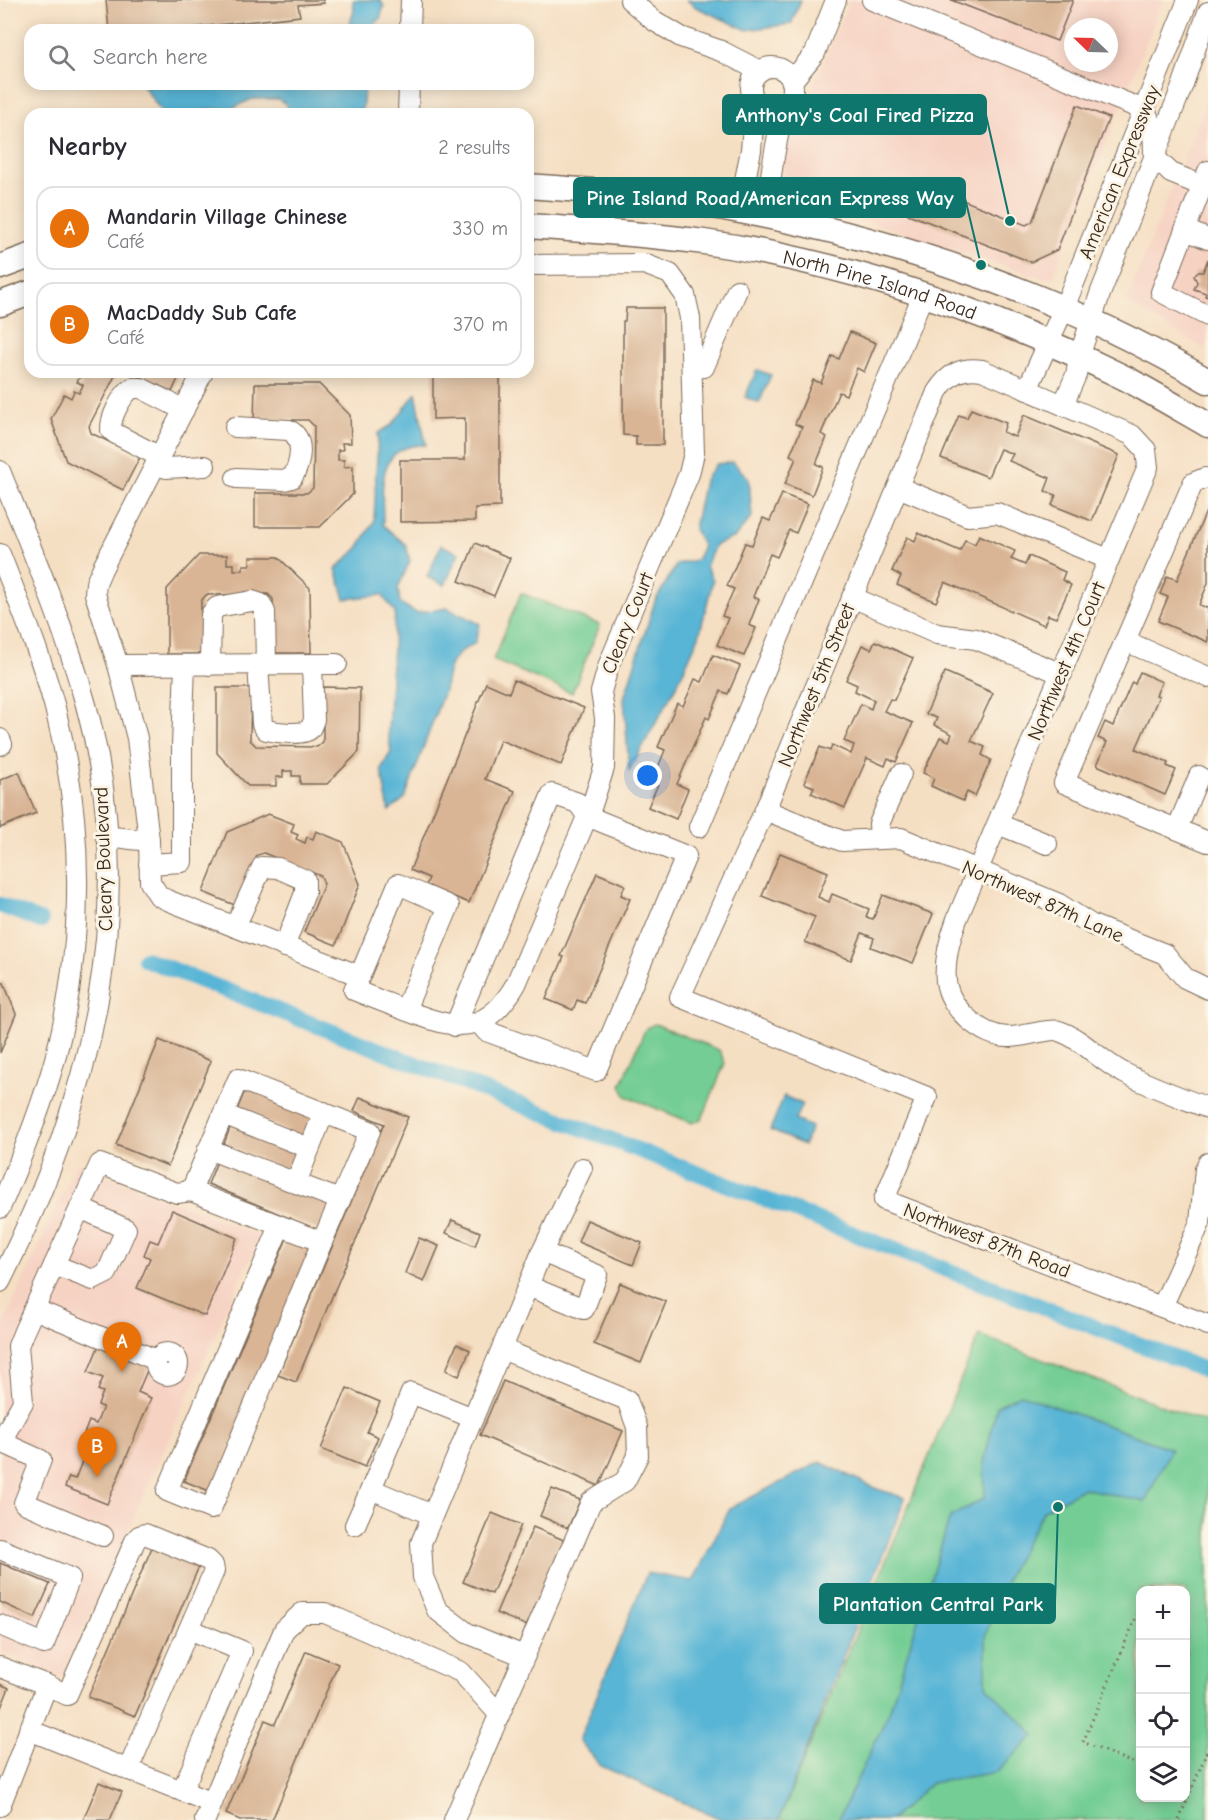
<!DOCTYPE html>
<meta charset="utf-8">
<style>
body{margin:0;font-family:"Comic Neue",sans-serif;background:#f2f2f3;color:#2b2b33}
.controls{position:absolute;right:18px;bottom:18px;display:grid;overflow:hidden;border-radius:12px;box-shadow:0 3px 15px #0003}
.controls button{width:54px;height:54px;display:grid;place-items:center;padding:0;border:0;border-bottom:2px solid #e1e1e2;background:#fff;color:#2b2b33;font:30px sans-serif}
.compass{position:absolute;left:1064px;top:18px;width:54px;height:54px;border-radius:50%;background:#fff;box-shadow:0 3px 15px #0003;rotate:293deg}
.you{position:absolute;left:648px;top:776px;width:21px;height:21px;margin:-15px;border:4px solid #fff;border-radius:50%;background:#1a73e8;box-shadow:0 0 0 9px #1a73e833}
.badge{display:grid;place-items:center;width:39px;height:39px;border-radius:50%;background:#b5179e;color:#fff;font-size:20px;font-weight:700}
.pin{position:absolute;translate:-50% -50px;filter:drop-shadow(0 2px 3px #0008)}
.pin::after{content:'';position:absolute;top:32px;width:21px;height:18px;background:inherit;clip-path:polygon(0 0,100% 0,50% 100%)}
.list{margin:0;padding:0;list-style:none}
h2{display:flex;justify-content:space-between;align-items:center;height:78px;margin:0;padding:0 24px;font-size:26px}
h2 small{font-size:20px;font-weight:400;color:#7c7c81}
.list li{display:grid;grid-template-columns:39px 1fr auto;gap:18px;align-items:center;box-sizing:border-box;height:84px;margin:0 12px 12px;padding:0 12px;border:2px solid #e1e1e2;border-radius:18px}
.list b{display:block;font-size:22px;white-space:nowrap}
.list p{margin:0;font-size:20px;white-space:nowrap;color:#7c7c81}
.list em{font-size:20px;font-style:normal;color:#7c7c81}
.icon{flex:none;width:33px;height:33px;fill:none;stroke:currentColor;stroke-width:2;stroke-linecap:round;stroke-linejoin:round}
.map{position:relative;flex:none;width:1208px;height:1820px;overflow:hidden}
.search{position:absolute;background:#fff;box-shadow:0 3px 15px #0003;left:24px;top:24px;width:510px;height:66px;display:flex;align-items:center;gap:15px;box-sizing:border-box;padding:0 21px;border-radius:18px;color:#7c7c81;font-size:22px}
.panel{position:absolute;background:#fff;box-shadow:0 3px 15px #0003;left:24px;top:108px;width:510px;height:270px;border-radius:18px}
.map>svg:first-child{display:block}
.built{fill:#f6d2c3;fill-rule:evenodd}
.green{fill:#73cd94;stroke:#577c59;stroke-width:1.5;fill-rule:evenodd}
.water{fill:#58b5d6;stroke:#4a707a;stroke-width:1.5}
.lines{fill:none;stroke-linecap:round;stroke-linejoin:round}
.canal{stroke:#58b5d6;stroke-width:16}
.building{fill:#d9b595}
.minor-casing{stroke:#7c6958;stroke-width:22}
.major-casing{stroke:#7c6958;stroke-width:27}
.path{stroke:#7c6958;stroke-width:3;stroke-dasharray:1.5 4.5;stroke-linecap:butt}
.minor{stroke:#fff;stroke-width:20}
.major{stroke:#fff;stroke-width:24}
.labels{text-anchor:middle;stroke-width:6;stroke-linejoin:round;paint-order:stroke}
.street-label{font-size:20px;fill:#3b2a1e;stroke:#fcf5e5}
.leader{fill:none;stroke:#0f766e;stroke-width:2}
.callout-dot{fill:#0f766e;stroke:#fcf5e5;stroke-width:2}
.callout{fill:#0f766e;stroke:#0f766e;stroke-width:2}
.callout-label{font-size:21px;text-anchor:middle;font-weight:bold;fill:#fff}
</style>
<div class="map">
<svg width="1208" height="1820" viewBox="0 0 1208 1820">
<rect width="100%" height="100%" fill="#fcf5e5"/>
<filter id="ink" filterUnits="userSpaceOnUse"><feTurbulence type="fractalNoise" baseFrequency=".0167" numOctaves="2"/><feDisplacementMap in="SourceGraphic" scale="12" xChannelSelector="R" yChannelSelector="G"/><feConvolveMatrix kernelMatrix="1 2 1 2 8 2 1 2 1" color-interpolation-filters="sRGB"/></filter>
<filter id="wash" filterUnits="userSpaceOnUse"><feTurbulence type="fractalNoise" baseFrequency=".008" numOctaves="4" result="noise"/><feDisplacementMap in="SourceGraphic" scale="24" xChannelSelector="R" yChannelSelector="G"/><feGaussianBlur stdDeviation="1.35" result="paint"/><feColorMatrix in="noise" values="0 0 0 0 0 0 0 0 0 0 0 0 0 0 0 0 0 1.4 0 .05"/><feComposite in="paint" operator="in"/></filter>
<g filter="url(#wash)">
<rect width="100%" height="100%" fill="#f5dfc3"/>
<!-- built -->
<g class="built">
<path d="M850,0H1163L1053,277L1042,278L866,221L787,200L783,155ZM1073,27H1109V63H1073Z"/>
<polygon points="1208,97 1208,351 1126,302"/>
<polygon points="76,1163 260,1236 62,1677 0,1652 0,1332"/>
</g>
<!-- green -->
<g class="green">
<polygon points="521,593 600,625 572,693 493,660"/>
<polygon points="655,1024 719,1050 725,1063 702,1119 692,1123 626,1096 621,1085 646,1028"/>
<path d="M979,1335L1208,1423V1820H779ZM1140,1590H1186V1798H1140Z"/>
</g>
<!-- water -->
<g class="water">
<polygon points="353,0 380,0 384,6 380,19 368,30 348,30 354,11"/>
<polygon points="687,0 801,0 791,24 747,30 696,7"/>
<polygon points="142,84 364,84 363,105 360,114 290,114 286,104 278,99 252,99 230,109 209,109 195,114 163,114"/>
<polygon points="757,370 771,375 759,403 745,397"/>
<path d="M416,393L426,445C374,444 383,489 383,525L406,545L410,561L398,588L400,603L416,613L447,608L480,624L475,643C453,654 448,664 445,688L405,798L389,811L381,769L391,752L388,732L395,612L382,595L345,599L336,569L358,548L374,522L378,433L392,425Z"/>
<polygon points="733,462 749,479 752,517 735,537 715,545 706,566 713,580 699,636 678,683 629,771 624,698 655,601 677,564 696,560 703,546 694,529 704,481 716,464"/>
<polygon points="441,545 459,553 445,585 427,577"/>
<polygon points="784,1096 802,1104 795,1120 811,1127 804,1145 770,1130"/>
<polygon points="1021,1394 1171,1449 1145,1502 1084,1488 1044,1510 1009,1573 986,1633 986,1686 1035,1735 997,1772 931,1783 891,1820 838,1820 889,1712 950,1517 985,1498 984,1462 997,1406"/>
<polygon points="820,1462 877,1489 905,1498 779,1820 723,1820 601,1766 579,1740 647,1573 693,1581 730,1508"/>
</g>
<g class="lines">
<!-- canal -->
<g class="canal">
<polyline points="0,905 41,921"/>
<polyline points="145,959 1208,1371"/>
</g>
</g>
<g id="blocks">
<!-- building -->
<g class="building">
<polygon points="106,0 323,0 324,3 298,5 300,16 170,30 109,30"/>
<polygon points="951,0 1073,0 1057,41"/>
<polygon points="1077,105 1109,118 1057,250 1031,262 908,214 920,183 1026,225 1032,222"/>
<polygon points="1208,259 1208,297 1205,296 1206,293 1194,289 1197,282 1194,276 1197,272 1203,272"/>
<polygon points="626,308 663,308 663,445 636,445 636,436 623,435 623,321 625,321"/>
<polygon points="850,332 876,343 864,372 857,368 846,395 839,392 821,434 827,437 816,464 823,467 812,495 785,484 796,458 790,455 802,427 795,424 813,380 821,383 832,356 839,359"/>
<polygon points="73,372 117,372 89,426 91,433 140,457 123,490 66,461 51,419 64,394 71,398 74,391 79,393 83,385 77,382 80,376"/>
<polygon points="131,372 181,372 172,392"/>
<polygon points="433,372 500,372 500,507 475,508 475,521 400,522 400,460 465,460 465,418 433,419"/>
<polygon points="255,384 319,384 350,415 351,443 342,443 343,450 338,450 338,460 344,460 344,467 353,466 353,494 320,527 255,527 255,493 307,493 313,488 314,426 308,420 254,420"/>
<polygon points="971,409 1006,423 1003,432 1015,437 1024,415 1119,455 1092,521 1052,505 1056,495 1045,491 1050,478 1009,461 1013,454 1000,449 988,477 941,458 959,415 967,418"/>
<polygon points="782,494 808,504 796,533 789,530 777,557 770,554 753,597 759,599 749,625 756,628 744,656 717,645 728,618 722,616 734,589 727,586 745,543 752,545 763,518 770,521"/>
<polygon points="1208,507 1208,583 1199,605 1208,608 1208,642 1158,621 1168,597 1160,594 1167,576 1177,580"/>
<polygon points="918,533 960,551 965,540 975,544 979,535 1015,551 1011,559 1025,565 1029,556 1065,572 1062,580 1071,585 1056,618 1048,615 1044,625 945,582 936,602 897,585 901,576 892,571 907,537 915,541"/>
<polygon points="475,543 510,558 494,596 459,581"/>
<polygon points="199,555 227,555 227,564 234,564 234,570 243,570 243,565 250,565 250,557 278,557 310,588 311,653 274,653 273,599 268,594 206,595 201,601 201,654 167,654 167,589"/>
<polygon points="875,641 913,658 894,700 890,699 884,711 913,723 896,762 888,758 885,766 867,758 845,808 811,793 814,787 804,783 820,747 830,751 832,745 851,754 854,745 844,741 861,704 871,709 874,700 855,691 857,685 846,680 862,645 871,649"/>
<polygon points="713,655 740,666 728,694 721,691 709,719 706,717 677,784 688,789 676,819 648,807 660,780 654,778 665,750 658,747 677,703 683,706 695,679 702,682"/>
<polygon points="945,672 993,693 971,741 985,747 982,755 991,760 975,796 967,792 963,801 931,786 934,778 923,773 940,737 949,741 952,734 934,725 937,718 926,714"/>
<polygon points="1140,672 1162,682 1156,695 1159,696 1136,749 1168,763 1167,766 1176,770 1165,795 1097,765 1107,742 1098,738 1105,722 1113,726 1132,682 1135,684"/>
<polygon points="514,680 584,708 561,765 500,740 485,779 515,791 469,903 426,885 429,878 410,870 486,683 509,693"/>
<polygon points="323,687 360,688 359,752 327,784 300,784 300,776 292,776 292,771 283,771 283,777 276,777 276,786 248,786 217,753 217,688 251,688 250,740 256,746 317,747 323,742"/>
<polygon points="19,772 36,813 0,828 0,780"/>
<polygon points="268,814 294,824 291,832 298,835 296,839 305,843 307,837 313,839 316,831 343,842 360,884 336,945 304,932 324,884 321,876 264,853 257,855 237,906 203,892 227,832"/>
<polygon points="780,853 828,872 818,897 829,902 832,894 869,909 866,917 873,919 883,895 933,914 913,963 871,947 874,938 862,933 851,960 805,942 815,917 762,896"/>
<polygon points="597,873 625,885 621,895 630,899 585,1003 577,1000 573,1010 546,999 564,957 561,956"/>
<polygon points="0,982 4,983 16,1014 0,1053"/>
<polygon points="159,1040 211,1061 168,1166 116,1145"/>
<polygon points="246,1088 313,1117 304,1138 237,1110"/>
<polygon points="360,1097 408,1117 296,1382 278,1375 384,1124 354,1111"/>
<polygon points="231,1125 299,1154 291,1172 224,1144"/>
<polygon points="218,1159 330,1206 320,1231 208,1184"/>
<polygon points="172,1210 237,1238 205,1316 137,1288 150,1258 144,1255 150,1240 158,1243"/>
<polygon points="452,1220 480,1232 475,1246 446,1233"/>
<polygon points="587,1220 642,1243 633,1265 578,1242"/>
<polygon points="287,1238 314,1250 212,1492 184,1481"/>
<polygon points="419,1238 439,1246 424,1282 405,1273"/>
<polygon points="620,1283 666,1302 641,1363 594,1344"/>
<polygon points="457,1344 470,1350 459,1376 446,1370"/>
<polygon points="99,1345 149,1366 138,1392 151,1398 107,1504 65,1487 69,1477 75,1479 92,1437 84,1434 89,1421 96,1424 103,1407 98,1405 103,1392 98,1390 103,1378 88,1372"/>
<polygon points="503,1381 623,1431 599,1486 480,1435"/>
<polygon points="347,1388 380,1402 367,1432 378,1437 365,1467 321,1449"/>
<polygon points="552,1489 580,1500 568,1528 540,1516"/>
<polygon points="492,1513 521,1525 492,1594 463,1582"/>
<polygon points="533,1527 566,1541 530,1627 496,1613"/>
<polygon points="153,1545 200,1564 135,1716 88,1697"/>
<polygon points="0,1563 50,1584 35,1618 0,1602"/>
<polygon points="306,1651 338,1664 272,1820 240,1820 226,1814 265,1720 275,1724"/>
<polygon points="0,1684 9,1688 0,1710"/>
<polygon points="99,1782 122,1792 110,1820 83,1820"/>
</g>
</g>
</g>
<g filter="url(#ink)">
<use href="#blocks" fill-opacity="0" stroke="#7c6958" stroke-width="1.5"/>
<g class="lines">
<defs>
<g id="minor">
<polyline points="630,0 653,20 681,37 721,51 760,71"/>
<path d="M872,0L1144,110C1154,124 1154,140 1154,157L1171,173L1203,186"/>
<polyline points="410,30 411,0"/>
<circle cx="772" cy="88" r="21"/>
<polyline points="792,81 815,53 836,0"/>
<polyline points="408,114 409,84"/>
<polyline points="1208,171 1161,292 1208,316"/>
<polyline points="739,210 751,150 755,101"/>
<path d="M766,216C770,178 775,140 786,104"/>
<polyline points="1185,230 1208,239"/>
<polyline points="692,368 704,367 737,290"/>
<polyline points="203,372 102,569 96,583 95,594 118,665 137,738 149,840 150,882 159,896 167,900 360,976"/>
<polyline points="1027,390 1064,308 1188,0"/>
<polyline points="1063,405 1076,375 1079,357 1100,294 1182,87 1208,12"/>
<path d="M235,427L289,430C306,439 300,465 292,478L285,480L236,478"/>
<path d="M160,457L116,434L111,430C110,417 122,395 132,388H141L184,410"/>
<polyline points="156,464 166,468 205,466"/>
<path d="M0,471C31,548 64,624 86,705C141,905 91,1102 0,1282"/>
<polyline points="1205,478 1193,483 1064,783 1208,842"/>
<polyline points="898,487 968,516 997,513 1108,559"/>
<path d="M0,554C20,605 41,655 55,708C84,822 85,945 55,1059C41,1110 21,1159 0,1208"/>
<polyline points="852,597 937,634 976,639 1062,674"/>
<polyline points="1125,641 1208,677"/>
<polyline points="118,665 337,664"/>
<polyline points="210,665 211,614 217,607 252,601 261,604 265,612 266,665"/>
<path d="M258,665L262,724L266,730C275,732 304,736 310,729C311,728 313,722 314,720L312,664"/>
<polyline points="0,739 2,744 0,745"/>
<polyline points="765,810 842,841 901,838 1059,904 1092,925 1165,954 1185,978 1208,989"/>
<polyline points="998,824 1047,844"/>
<polyline points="699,827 923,295"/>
<polyline points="1177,829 1199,776"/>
<path d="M106,837C121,836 134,841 149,840"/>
<polyline points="880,839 879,824 901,774"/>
<polyline points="149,864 182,862 182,746 185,665"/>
<polyline points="235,927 262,867 278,868 305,880 305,893 284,947"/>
<path d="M405,1010L449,906L398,884L354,990C373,998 392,1005 410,1012C459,1031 487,1034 516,984L592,805L604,768L605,718L601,692L609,664L689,474L694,453L690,318L685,295L670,274L644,264L528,265"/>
<polyline points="455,1026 552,794 578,803 587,816 686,856 596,1071 486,1031 479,1022"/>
<path d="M1208,1108C1180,1097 1151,1087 1124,1073C1101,1062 1083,1039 1059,1031C1052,1028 1021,1037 1010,1037C982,1038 949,1008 946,981C944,959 950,939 957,919L1148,467L1146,450L1132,435L982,370C961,367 948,374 937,392L765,810L680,997L927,1097L884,1200L1208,1325"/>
<polyline points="223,1114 309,1148"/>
<polyline points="208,1149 340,1200"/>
<polyline points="296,1183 324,1112"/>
<polyline points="191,1191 238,1079 370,1131 322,1242"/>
<polyline points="54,1265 93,1280 107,1273 126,1229 80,1208"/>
<polyline points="528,1286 584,1309 597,1275 542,1252"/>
<polyline points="1162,1307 1200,1223 1205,1169 1208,1163"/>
<polyline points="34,1309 156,1360"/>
<circle cx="167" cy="1364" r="11"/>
<polyline points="1,1442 41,1460 24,1503 103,1536"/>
<polyline points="0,1443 23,1402 18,1346 24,1331 100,1164 177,1193 191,1191 322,1242 211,1509 167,1491 280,1226"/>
<polyline points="371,1489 411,1393 473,1418"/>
<polyline points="355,1525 371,1489 432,1515"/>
<polyline points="0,1549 70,1578 44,1644 0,1625"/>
<polyline points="524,1656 467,1633 437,1610 423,1577 421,1543 542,1252 582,1168"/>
<polyline points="0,1667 47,1685 67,1695 135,1541 139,1536 145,1534 208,1560 213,1565 214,1571 128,1770"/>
<polyline points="29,1730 212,1803"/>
<polyline points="182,1791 242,1651 189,1629"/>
<polyline points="0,1806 47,1685"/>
<polyline points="205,1820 284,1630 302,1613 325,1613 461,1672 498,1713"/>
<polyline points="454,1820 591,1502 625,1481 638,1456 637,1427 627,1400 502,1349"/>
</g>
<g id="major">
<path d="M528,186C599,191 670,197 740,211C904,241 1064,298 1208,381"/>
<path id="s1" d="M528,226C587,230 646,234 704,242C850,263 993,313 1125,378C1153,393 1180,409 1208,425"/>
<polyline points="0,267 30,256"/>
<polyline points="0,304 30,293"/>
</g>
</defs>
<!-- minor casing -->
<use href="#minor" class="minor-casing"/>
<!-- major casing -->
<use href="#major" class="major-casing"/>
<!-- path -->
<g class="path">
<polyline points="1148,1590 1152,1580"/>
<polyline points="1140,1608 1083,1742 1140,1766"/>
<polyline points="1186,1785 1192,1788"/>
<polyline points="1179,1820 1208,1749"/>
</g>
<!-- minor -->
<use href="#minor" class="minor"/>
<!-- major -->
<use href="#major" class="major"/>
</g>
</g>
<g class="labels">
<!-- street labels -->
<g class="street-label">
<text transform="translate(1119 172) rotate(-68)" y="7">American Expressway</text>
<text dy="7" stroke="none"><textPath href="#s1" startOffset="358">North Pine Island Road</textPath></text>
<text transform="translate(627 623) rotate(-68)" y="7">Cleary Court</text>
<text transform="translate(1066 661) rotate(-67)" y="7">Northwest 4th Court</text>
<text transform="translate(816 685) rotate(-68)" y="7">Northwest 5th Street</text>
<text transform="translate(103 859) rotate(-92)" y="7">Cleary Boulevard</text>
<text transform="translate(1043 901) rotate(24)" y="7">Northwest 87th Lane</text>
<text transform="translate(987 1240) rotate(21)" y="7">Northwest 87th Road</text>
</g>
</g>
<!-- callouts -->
<path class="leader" d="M1010 221L986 115M981 265L965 198M1058 1507L1055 1603"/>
<g class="callout-dot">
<circle cx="1010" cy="221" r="6"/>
<circle cx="981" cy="265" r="6"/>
<circle cx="1058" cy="1507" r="6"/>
</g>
<g class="callout">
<rect x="723" y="95" width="263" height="39" rx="6"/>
<rect x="574" y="178" width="391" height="39" rx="6"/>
<rect x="820" y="1584" width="235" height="39" rx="6"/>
</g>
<g class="callout-label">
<text x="855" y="122">Anthony's Coal Fired Pizza</text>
<text x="770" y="205">Pine Island Road/American Express Way</text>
<text x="938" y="1611">Plantation Central Park</text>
</g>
</svg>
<div class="controls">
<button>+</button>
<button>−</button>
<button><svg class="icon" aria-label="locate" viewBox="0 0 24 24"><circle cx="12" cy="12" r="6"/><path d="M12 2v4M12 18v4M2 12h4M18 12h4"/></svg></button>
<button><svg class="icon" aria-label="layers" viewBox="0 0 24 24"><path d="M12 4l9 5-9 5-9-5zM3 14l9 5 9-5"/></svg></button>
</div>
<svg class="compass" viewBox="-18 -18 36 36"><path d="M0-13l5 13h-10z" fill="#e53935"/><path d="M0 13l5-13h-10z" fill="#7c7c81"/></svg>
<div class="you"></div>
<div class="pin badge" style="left:122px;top:1372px;background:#e8710a">A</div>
<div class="pin badge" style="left:97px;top:1477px;background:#e8710a">B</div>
<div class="search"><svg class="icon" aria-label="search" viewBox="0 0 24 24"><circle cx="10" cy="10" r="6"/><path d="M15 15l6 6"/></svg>Search here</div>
<section class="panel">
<h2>Nearby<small>2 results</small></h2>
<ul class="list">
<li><span class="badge" style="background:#e8710a">A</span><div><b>Mandarin Village Chinese</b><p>Café</p></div><em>330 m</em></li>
<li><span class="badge" style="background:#e8710a">B</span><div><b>MacDaddy Sub Cafe</b><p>Café</p></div><em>370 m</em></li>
</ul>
</section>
</div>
